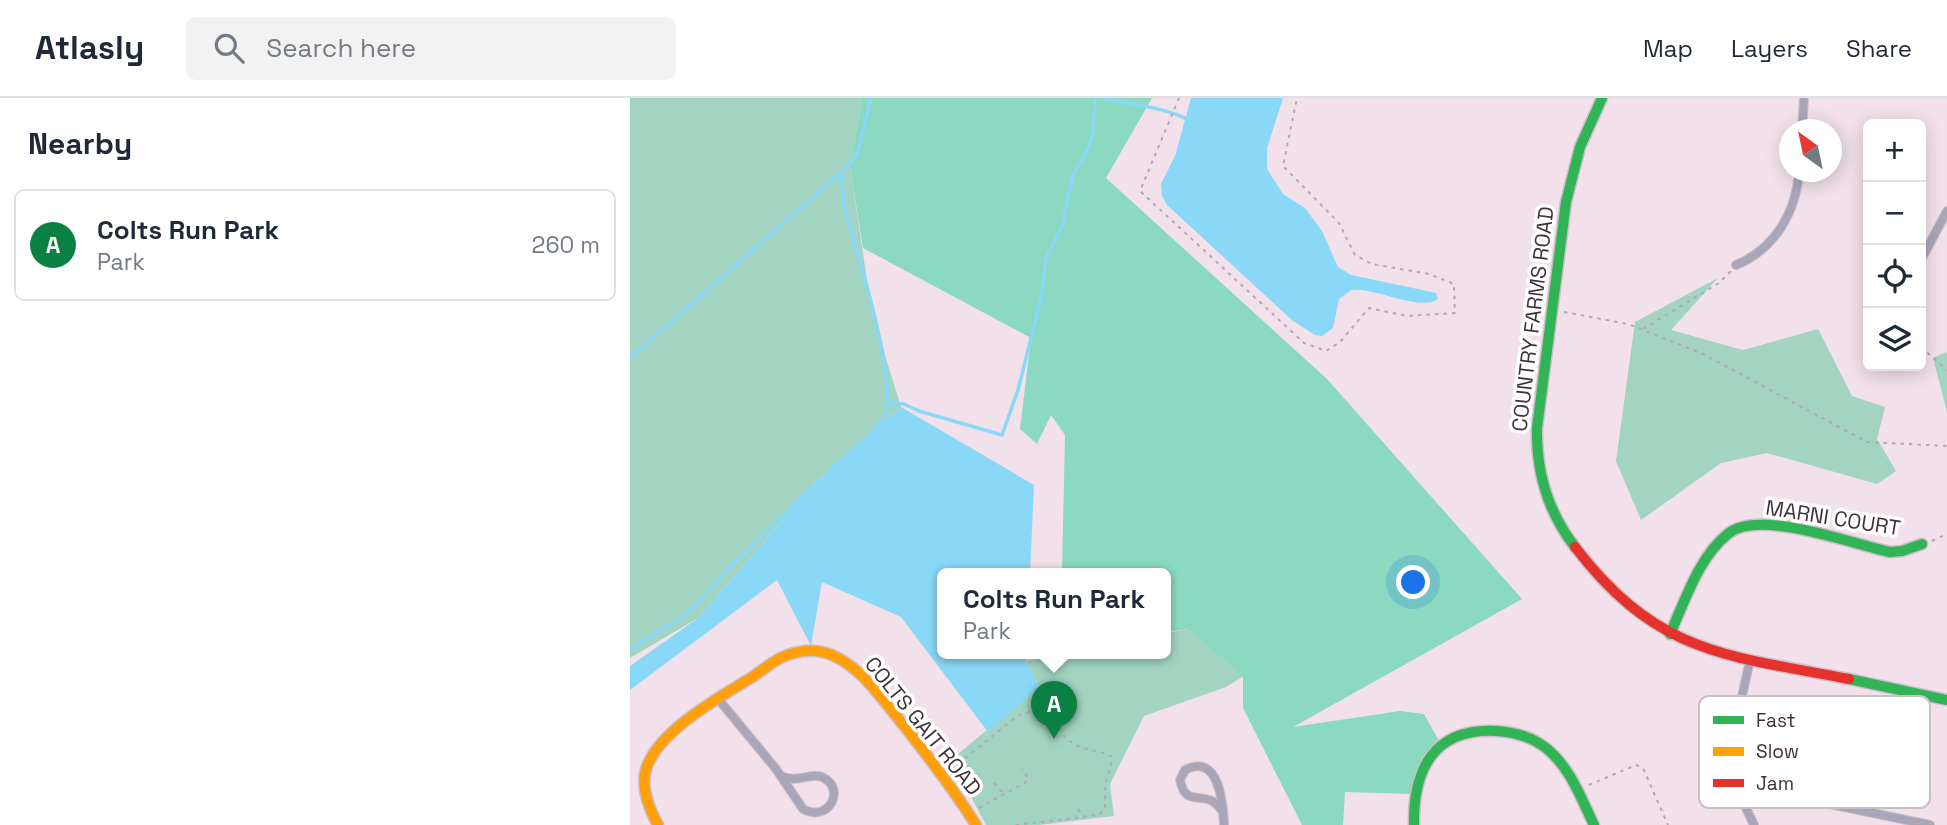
<!DOCTYPE html>
<meta charset="utf-8">
<style>
body{margin:0;font-family:"Space Grotesk",sans-serif;background:#f2f2f3;color:#1f2937}
.controls{position:absolute;right:21px;top:21px;display:grid;overflow:hidden;border-radius:10px;box-shadow:0 4px 18px #0003}
.controls button{width:63px;height:63px;display:grid;place-items:center;padding:0;border:0;border-bottom:2px solid #e0e1e3;background:#fff;color:#1f2937;font:35px sans-serif}
.compass{position:absolute;left:1149px;top:21px;width:63px;height:63px;border-radius:50%;background:#fff;box-shadow:0 4px 18px #0003;rotate:327deg}
.you{position:absolute;left:784px;top:485px;width:24px;height:24px;margin:-18px;border:5px solid #fff;border-radius:50%;background:#1a73e8;box-shadow:0 0 0 10px #1a73e833}
.badge{display:grid;place-items:center;width:46px;height:46px;border-radius:50%;background:#0b8043;color:#fff;font-size:23px;font-weight:700}
.pin{position:absolute;translate:-50% -58px;filter:drop-shadow(0 2px 4px #0008)}
.pin::after{content:'';position:absolute;top:37px;width:24px;height:21px;background:inherit;clip-path:polygon(0 0,100% 0,50% 100%)}
.popup{position:absolute;left:307px;top:470px;width:234px;height:91px;box-sizing:border-box;display:grid;place-content:center;border-radius:10px;background:#fff;filter:drop-shadow(0 2px 5px #0005);font-size:23px;white-space:nowrap;color:#747a83}
.popup b{font-size:26px;color:#1f2937}
.popup::after{content:'';position:absolute;left:50%;top:100%;margin-left:-14px;border:14px solid transparent;border-top-color:#fff}
.list{margin:0;padding:0;list-style:none}
h2{display:flex;justify-content:space-between;align-items:center;height:91px;margin:0;padding:0 28px;font-size:30px}
h2 small{font-size:23px;font-weight:400;color:#747a83}
.list li{display:grid;grid-template-columns:46px 1fr auto;gap:21px;align-items:center;box-sizing:border-box;height:112px;margin:0 14px 14px;padding:0 14px;border:2px solid #e0e1e3;border-radius:10px}
.list b{display:block;font-size:26px;white-space:nowrap}
.list p{margin:0;font-size:23px;white-space:nowrap;color:#747a83}
.list em{font-size:23px;font-style:normal;color:#747a83}
.icon{flex:none;width:38px;height:38px;fill:none;stroke:currentColor;stroke-width:2;stroke-linecap:round;stroke-linejoin:round}
.map{position:relative;flex:none;width:1317px;height:727px;overflow:hidden}
header{display:flex;align-items:center;gap:42px;box-sizing:border-box;height:98px;padding:0 35px;background:#fff;border-bottom:2px solid #e0e1e3}
header strong{font-size:33px}
nav{display:flex;gap:38px;margin-inline-start:auto;font-size:24px}
.search{width:490px;height:63px;background:#f2f2f3;display:flex;align-items:center;gap:18px;box-sizing:border-box;padding:0 24px;border-radius:10px;color:#747a83;font-size:26px}
main{display:flex}
aside{flex:1;background:#fff}
.map>svg:first-child{display:block}
.green{fill:#a2d4c1}
.forest{fill:#8ad9c0}
.water{fill:#8ad8f8}
.lines{fill:none;stroke-linecap:round;stroke-linejoin:round}
.stream{stroke:#8ad8f8;stroke-width:3.5}
.street-casing{stroke:#cdbfc7;stroke-width:10}
.fast-casing{stroke:#cdbfc7;stroke-width:13}
.slow-casing{stroke:#cdbfc7;stroke-width:13}
.jam-casing{stroke:#cdbfc7;stroke-width:13}
.path{stroke:#b0a9b8;stroke-width:2;stroke-dasharray:3.5 5;stroke-linecap:butt}
.street{stroke:#a9a6ba;stroke-width:8}
.fast{stroke:#30b455;stroke-width:10}
.slow{stroke:#ff9f0a;stroke-width:10}
.jam{stroke:#e5322d;stroke-width:10}
.labels{text-anchor:middle;stroke-width:7;stroke-linejoin:round;paint-order:stroke}
.street-label{font-size:21px;fill:#422f3a;stroke:#fff}
.key{fill:#fff;stroke:#c6c1c4;stroke-width:2}
.key-label{font-size:19px;fill:#422f3a}
</style>
<header>
<strong>Atlasly</strong>
<div class="search"><svg class="icon" aria-label="search" viewBox="0 0 24 24"><circle cx="10" cy="10" r="6"/><path d="M15 15l6 6"/></svg>Search here</div>
<nav><a>Map</a><a>Layers</a><a>Share</a></nav>
</header>
<main>
<aside>
<h2>Nearby<small></small></h2>
<ul class="list">
<li><span class="badge">A</span><div><b>Colts Run Park</b><p>Park</p></div><em>260 m</em></li>
</ul>
</aside>
<div class="map">
<svg width="1317" height="727" viewBox="0 0 1317 727">
<rect width="100%" height="100%" fill="#f2e1ea"/>
<!-- green -->
<g class="green">
<polygon points="0,0 232,0 220,69 242,215 271,309 183,387 68,520 0,560"/>
<polygon points="1088,180 1041,232 1113,252 1188,231 1222,298 1255,309 1247,341 1266,373 1247,386 1137,355 1091,365 1011,422 986,363 1005,224"/>
<polygon points="1317,254 1317,314 1303,260"/>
<polygon points="558,531 614,578 596,589 514,618 480,686 484,718 409,727 356,727 339,695 317,665 409,589 396,563 435,555 536,555 536,535"/>
</g>
<!-- forest -->
<polygon class="forest" points="232,0 522,0 476,80 697,281 892,501 663,629 770,613 794,616 812,648 782,696 715,694 713,727 672,727 613,610 613,578 558,531 536,534 536,475 432,475 435,337 421,317 407,346 390,331 401,240 233,150 220,69"/>
<!-- water -->
<g class="water">
<path d="M561,0H653L637,50V71L653,96L675,110L692,133L708,169L721,177L802,194L806,195L808,201C790,214 745,189 721,192L709,201L703,230L692,238L685,237L663,223L537,107L532,98L531,86L545,58Z"/>
<polygon points="271,309 404,387 400,475 312,475 312,555 396,555 396,563 409,589 358,634 271,519 192,484 181,548 147,482 0,592 0,568 68,520 183,387"/>
</g>
<g class="lines">
<!-- stream -->
<g class="stream">
<path d="M475,0C504,8 531,8 559,22"/>
<polyline points="0,260 214,72 227,57 241,0"/>
<polyline points="259,305 274,306 289,313 372,337 388,292 411,200 416,160 432,128 443,77 459,48 463,34 465,0"/>
<path d="M199,373C214,358 246,336 255,317C269,289 227,152 217,118C213,105 212,89 211,75"/>
<polyline points="0,551 45,524 65,508 103,466 180,391"/>
</g>
<defs>
<g id="street">
<polyline points="1172,32 1174,0"/>
<polyline points="1291,162 1317,113"/>
<path d="M1106,167C1145,151 1166,114 1169,74"/>
<path d="M89,602L146,671L173,711C198,725 216,692 194,680C182,673 169,686 151,678"/>
<polyline points="1114,706 1102,678 1100,653 1120,562"/>
<path d="M593,714C589,709 586,704 580,702C565,697 555,705 550,682L555,672C589,654 593,705 594,727"/>
<polyline points="1124,727 1114,706 1143,700 1166,699 1300,727"/>
</g>
<g id="fast">
<path d="M945,449C918,414 906,374 907,330L936,104L950,49L972,0"/>
<path d="M1040,536C1055,503 1069,458 1099,435C1131,411 1222,446 1260,454L1272,453L1292,446"/>
<polyline points="1219,581 1317,602"/>
<path d="M784,727C783,671 804,630 866,633C883,634 902,639 916,650C940,669 951,700 964,727"/>
</g>
<path id="slow" d="M28,727C18,709 9,686 18,666C33,630 92,598 124,578C134,571 144,562 155,558C170,552 187,551 202,557C230,569 248,596 267,619C295,654 322,689 346,727"/>
<path id="jam" d="M945,449C1028,557 1096,557 1219,581"/>
</defs>
<!-- street casing -->
<use href="#street" class="street-casing"/>
<!-- fast casing -->
<use href="#fast" class="fast-casing"/>
<!-- slow casing -->
<use href="#slow" class="slow-casing"/>
<!-- jam casing -->
<use href="#jam" class="jam-casing"/>
<!-- path -->
<g class="path">
<polyline points="549,0 510,93 674,245 696,253 710,244 739,210 777,218 825,215 824,186 799,176 742,166 725,157 709,125 653,68 667,0"/>
<polyline points="934,214 998,226 1073,256 1237,344 1317,348"/>
<polyline points="1013,231 1089,185 1101,173"/>
<polyline points="1291,249 1317,272"/>
<polyline points="1302,443 1317,436"/>
<path d="M322,671L387,618L410,610C424,614 425,630 435,639C451,654 464,650 481,658V667L475,688V709L469,717L385,727"/>
<polyline points="364,685 373,695"/>
<polyline points="959,687 1006,667 1013,670 1038,727"/>
<polyline points="349,710 396,684 398,680 392,671"/>
<polyline points="448,711 454,719"/>
</g>
<!-- street -->
<use href="#street" class="street"/>
<!-- fast -->
<use href="#fast" class="fast"/>
<!-- slow -->
<use href="#slow" class="slow"/>
<!-- jam -->
<use href="#jam" class="jam"/>
</g>
<g class="labels">
<!-- street labels -->
<g class="street-label">
<text transform="translate(903 221) rotate(-83)" y="7">COUNTRY FARMS ROAD</text>
<text transform="translate(1203 420) rotate(9)" y="7">MARNI COURT</text>
<text transform="translate(293 628) rotate(51)" y="7">COLTS GAIT ROAD</text>
</g>
</g>
<!-- legend -->
<rect x="1069" y="598" width="231" height="112" rx="10" class="key"/>
<rect x="1083" y="618" width="31" height="8" fill="#30b455"/>
<rect x="1083" y="649" width="31" height="9" fill="#ff9f0a"/>
<rect x="1083" y="681" width="31" height="8" fill="#e5322d"/>
<g class="key-label">
<text x="1126" y="629">Fast</text>
<text x="1126" y="660">Slow</text>
<text x="1126" y="692">Jam</text>
</g>
</svg>
<div class="controls">
<button>+</button>
<button>−</button>
<button><svg class="icon" aria-label="locate" viewBox="0 0 24 24"><circle cx="12" cy="12" r="6"/><path d="M12 2v4M12 18v4M2 12h4M18 12h4"/></svg></button>
<button><svg class="icon" aria-label="layers" viewBox="0 0 24 24"><path d="M12 4l9 5-9 5-9-5zM3 14l9 5 9-5"/></svg></button>
</div>
<svg class="compass" viewBox="-18 -18 36 36"><path d="M0-13l5 13h-10z" fill="#e53935"/><path d="M0 13l5-13h-10z" fill="#747a83"/></svg>
<div class="you"></div>
<div class="pin badge" style="left:424px;top:641px">A</div>
<div class="popup"><b>Colts Run Park</b>Park</div>
</div>
</main>
